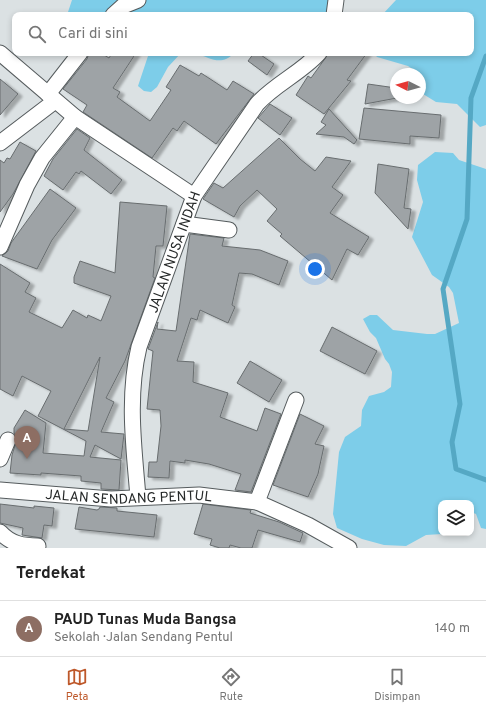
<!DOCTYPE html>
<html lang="id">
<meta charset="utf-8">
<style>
body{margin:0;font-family:Overpass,sans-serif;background:#f6f6f6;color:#222}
.controls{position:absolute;right:12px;bottom:12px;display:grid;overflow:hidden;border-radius:8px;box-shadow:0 2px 6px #0003}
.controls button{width:36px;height:36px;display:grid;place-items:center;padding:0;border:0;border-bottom:1px solid #e0e0e0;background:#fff;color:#222;font:20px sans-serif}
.compass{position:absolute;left:390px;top:68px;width:36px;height:36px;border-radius:50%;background:#fff;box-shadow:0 2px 6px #0003;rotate:276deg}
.you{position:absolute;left:315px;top:269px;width:14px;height:14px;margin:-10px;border:3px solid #fff;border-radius:50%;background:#1a73e8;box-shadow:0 0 0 6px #1a73e833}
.badge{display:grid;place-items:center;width:26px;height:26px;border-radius:50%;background:#be582a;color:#fff;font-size:13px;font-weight:700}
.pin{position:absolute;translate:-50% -33px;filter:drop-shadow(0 1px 2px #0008)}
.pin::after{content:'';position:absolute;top:21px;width:14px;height:12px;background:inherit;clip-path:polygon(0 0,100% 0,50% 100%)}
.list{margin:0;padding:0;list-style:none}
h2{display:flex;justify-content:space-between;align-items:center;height:52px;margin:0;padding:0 16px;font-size:17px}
h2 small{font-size:13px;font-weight:400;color:#767676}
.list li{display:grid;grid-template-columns:26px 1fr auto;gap:12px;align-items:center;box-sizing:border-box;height:56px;padding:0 16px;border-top:1px solid #e0e0e0}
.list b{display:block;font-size:15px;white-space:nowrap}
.list p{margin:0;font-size:13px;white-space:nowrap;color:#767676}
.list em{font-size:13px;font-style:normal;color:#767676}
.icon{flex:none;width:22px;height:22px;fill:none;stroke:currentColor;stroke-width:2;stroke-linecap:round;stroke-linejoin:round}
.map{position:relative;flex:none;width:486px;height:548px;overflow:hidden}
.search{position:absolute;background:#fff;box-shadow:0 2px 6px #0003;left:12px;right:12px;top:12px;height:44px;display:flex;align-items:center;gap:10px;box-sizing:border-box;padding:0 14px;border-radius:8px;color:#767676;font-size:15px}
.sheet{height:108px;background:#fff}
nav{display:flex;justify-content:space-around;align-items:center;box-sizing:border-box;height:56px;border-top:1px solid #e0e0e0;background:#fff;font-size:11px;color:#767676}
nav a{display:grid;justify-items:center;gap:2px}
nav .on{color:#be582a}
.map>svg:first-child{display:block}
.green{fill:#7dcde9}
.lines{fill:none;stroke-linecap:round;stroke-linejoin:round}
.stream{stroke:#55a8c4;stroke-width:5}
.building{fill:#9ea3a6;stroke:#686d6f;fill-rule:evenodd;filter:url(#shadow)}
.street-casing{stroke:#555b5d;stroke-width:17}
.street{stroke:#fff;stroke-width:15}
.labels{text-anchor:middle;stroke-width:3;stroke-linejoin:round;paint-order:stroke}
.street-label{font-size:14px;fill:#262929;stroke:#dbe1e3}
</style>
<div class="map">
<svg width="486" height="548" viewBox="0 0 486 548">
<defs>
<filter id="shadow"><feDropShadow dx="4.5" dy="2.5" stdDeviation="1" flood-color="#0004"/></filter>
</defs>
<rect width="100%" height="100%" fill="#dbe1e3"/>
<!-- green -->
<g class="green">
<polygon points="72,0 328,0 327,15 67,15"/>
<polygon points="396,0 486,0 486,125 480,127 457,104 436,102 423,94 420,74 408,66 377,57 374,53 471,53 471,15 382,15"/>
<polygon points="149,53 181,53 168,67 157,87 151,92 144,91 138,86"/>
<path d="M196,53H234C222,66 211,59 196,53Z"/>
<polygon points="435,152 453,153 459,160 486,169 486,529 481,528 476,514 471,512 471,503 441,503 442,534 426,535 406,546 384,545 362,539 337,528 333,514 339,452 345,437 361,426 362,410 369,396 384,392 391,387 392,372 389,364 385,359 376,338 370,332 363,319 370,315 377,315 393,330 427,334 435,334 459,323 453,293 449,287 432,275 412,237 423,202 417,180 418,165"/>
</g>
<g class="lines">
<!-- stream -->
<polyline class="stream" points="486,56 471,98 467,219 443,289 460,404 452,442 456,469 486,480"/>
</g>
<!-- building -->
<g class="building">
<polygon points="89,53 101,53 109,58 112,53 136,53 113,88 120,92 117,97 150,121 171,90 166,87 180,65 199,76 201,73 227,90 233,81 254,94 216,144 184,121 177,131 173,128 152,158 83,112 87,105 63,89 87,59"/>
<polygon points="254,53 258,53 274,64 267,75 248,61"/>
<polygon points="329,53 367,53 347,80 351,81 324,114 296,95 308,76 311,78"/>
<polygon points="0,79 18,94 0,115"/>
<polygon points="368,84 396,88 397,98 365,104"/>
<polygon points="270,104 292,118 280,135 258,118"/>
<polygon points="364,108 441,115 439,138 410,136 410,144 359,139"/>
<polygon points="329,109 357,140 354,144 344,137 316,134 326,125 321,122"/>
<polygon points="77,129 90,138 84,150 122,180 111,194 81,171 79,174 76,172 63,190 44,176 53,159"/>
<polygon points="279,138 300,159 315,171 326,157 351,161 332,187 343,195 330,213 369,237 358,255 347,249 332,280 280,236 282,234 267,221 277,209 257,190 240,206 234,217 203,199 214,183 223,188"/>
<polygon points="20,142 36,151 13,194 0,212 0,160 4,163 7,158 10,159"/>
<polygon points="378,164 409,169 404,208 411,209 408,229 375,193"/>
<polygon points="50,189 76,208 52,240 37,269 2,256 8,251 11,243"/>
<path d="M120,202L167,206L163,246H156L153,277L155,278L125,361L106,398L114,402L101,432L124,434L121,459L95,445L90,457L121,460L119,490L101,489V483L81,481V476L41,473V475L10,473L12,455L17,439L14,433V428L25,410L46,423L43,453L84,456L86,441L38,416L51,391L22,376L13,396L0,389V264L30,283L25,292L36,298L29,312L62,328L73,310L87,318L88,315L101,321L111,296L74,283V277L80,261L115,273ZM100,357L88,431L64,429Z"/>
<polygon points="190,234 224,238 222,246 260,250 288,261 279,285 252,274 239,273 232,305 235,307 228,323 200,310 197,320 191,318 177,361 194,362 193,382 228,393 220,417 257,431 265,408 281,414 251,492 235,490 241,474 209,464 185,460 185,463 170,461 169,478 148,477 149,462 157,462 161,426 160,410 147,409 153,351 148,349 158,322 157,329 176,331"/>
<polygon points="332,327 377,351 365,374 320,351"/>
<polygon points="250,361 282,380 269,402 237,383"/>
<polygon points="300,414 324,426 315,444 324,446 318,474 308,497 273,485"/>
<polygon points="0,504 34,508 34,506 54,508 52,526 44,525 42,538 22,535 23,528 0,523"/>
<polygon points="203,504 251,510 250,513 279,522 303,533 300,542 258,530 252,548 241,548 230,545 229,548 220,548 210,545 212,539 194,534"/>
<polygon points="79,507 97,510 99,509 100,507 117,508 117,511 157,515 154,537 75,529"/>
</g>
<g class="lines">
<defs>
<g id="street">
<polyline points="113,15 123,6 138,0"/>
<polyline points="334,15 336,0"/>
<polyline points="0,53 75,117"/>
<polyline points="48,94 80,53"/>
<polyline points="0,143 55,101"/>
<polyline points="184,224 229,230"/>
<polyline points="0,247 27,185 42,158 75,117 194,196"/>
<polyline points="0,459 8,440"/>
<path id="s1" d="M0,490L111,499L199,495L257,502L308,525L349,548"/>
<path id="s2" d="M138,497C134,448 127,397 139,347L194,196L257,104C275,84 301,73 319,53"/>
<polyline points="257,502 296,400"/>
<path d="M0,532C11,544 23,546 38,546"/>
</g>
</defs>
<!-- street casing -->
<use href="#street" class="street-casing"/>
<!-- street -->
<use href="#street" class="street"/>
</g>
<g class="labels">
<!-- street labels -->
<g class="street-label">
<text dy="5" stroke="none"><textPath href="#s2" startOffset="252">JALAN NUSA INDAH</textPath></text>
<text dy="5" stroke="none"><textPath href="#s1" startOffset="129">JALAN SENDANG PENTUL</textPath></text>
</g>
</g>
</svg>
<div class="controls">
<button><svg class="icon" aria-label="layers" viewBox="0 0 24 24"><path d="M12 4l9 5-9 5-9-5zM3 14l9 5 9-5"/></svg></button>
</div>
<svg class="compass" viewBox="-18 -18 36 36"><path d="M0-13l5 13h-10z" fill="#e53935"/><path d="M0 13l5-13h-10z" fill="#767676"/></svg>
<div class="you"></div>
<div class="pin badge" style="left:27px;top:459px;background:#8d6e63">A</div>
<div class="search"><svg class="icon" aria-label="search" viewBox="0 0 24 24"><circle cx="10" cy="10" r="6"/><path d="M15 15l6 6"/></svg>Cari di sini</div>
</div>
<section class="sheet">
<h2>Terdekat<small></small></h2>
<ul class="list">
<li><span class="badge" style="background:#8d6e63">A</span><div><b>PAUD Tunas Muda Bangsa</b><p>Sekolah · Jalan Sendang Pentul</p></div><em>140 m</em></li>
</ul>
</section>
<nav>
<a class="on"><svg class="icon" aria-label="map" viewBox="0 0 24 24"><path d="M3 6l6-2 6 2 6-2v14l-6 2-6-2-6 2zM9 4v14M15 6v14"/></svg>Peta</a>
<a><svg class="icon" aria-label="directions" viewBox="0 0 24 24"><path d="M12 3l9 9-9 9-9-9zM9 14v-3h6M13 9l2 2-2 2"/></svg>Rute</a>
<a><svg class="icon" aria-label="saved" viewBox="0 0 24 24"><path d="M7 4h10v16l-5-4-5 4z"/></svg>Disimpan</a>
</nav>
